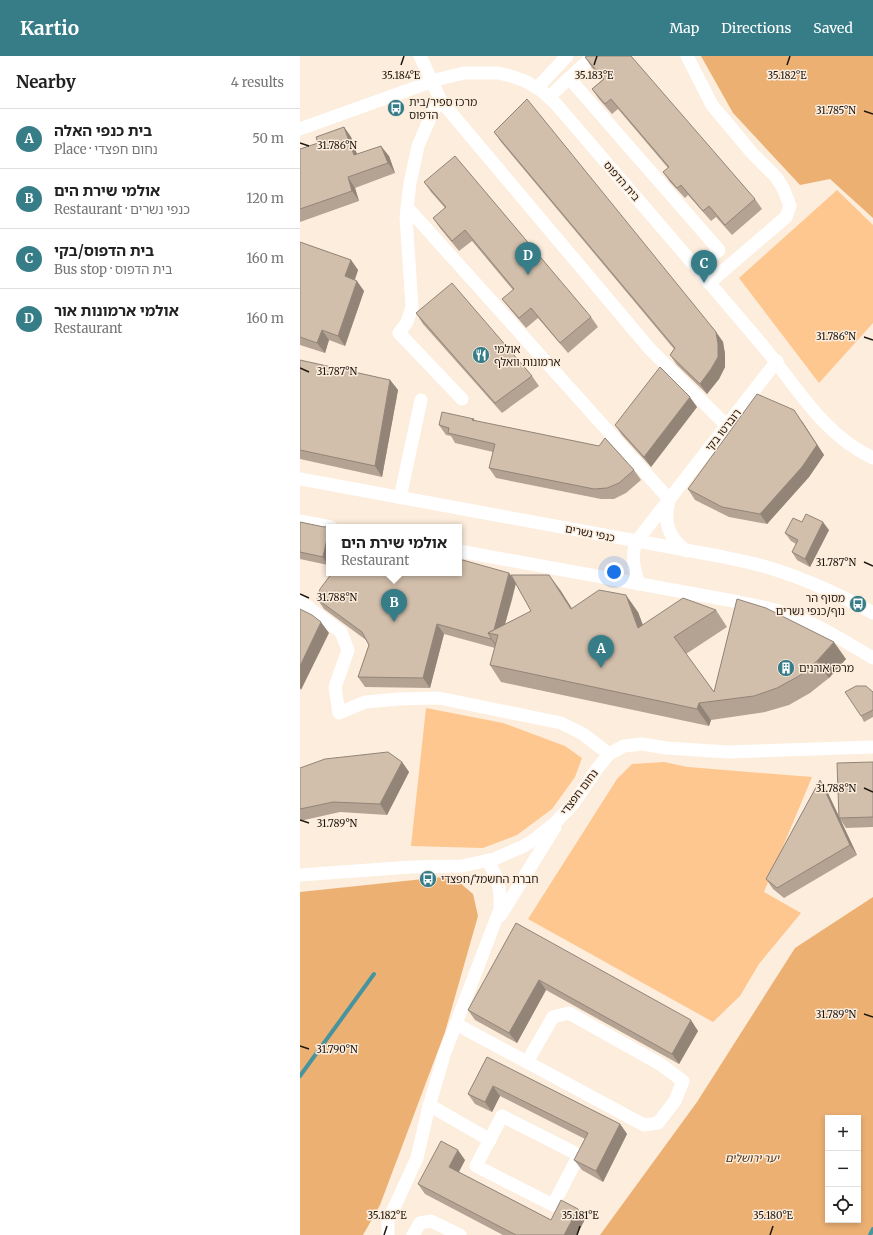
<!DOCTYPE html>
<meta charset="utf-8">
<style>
body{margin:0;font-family:Merriweather,"Noto Sans Hebrew",serif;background:#f6f6f6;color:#222}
.controls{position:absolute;right:12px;bottom:12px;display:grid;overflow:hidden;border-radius:0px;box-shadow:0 2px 6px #0003}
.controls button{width:36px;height:36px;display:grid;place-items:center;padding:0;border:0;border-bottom:1px solid #e0e0e0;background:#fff;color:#222;font:20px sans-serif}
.you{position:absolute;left:314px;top:516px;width:14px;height:14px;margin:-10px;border:3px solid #fff;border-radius:50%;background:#1a73e8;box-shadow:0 0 0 6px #1a73e833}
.badge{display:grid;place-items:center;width:26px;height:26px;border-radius:50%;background:#367d88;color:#fff;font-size:13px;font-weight:700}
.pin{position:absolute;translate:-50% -33px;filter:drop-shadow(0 1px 2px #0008)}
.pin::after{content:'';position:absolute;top:21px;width:14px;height:12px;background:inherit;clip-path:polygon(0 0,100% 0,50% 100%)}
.popup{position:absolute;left:26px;top:468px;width:136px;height:52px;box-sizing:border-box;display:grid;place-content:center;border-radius:0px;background:#fff;filter:drop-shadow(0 1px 3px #0005);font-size:13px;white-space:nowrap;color:#767676}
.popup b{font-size:15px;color:#222}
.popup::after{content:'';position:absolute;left:50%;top:100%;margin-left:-8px;border:8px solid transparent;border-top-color:#fff}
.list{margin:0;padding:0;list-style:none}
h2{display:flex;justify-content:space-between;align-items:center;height:52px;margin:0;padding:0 16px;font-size:17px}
h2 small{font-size:13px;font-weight:400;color:#767676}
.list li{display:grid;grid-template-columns:26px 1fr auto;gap:12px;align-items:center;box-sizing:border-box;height:60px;padding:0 16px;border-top:1px solid #e0e0e0}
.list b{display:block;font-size:15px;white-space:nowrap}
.list p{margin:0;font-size:13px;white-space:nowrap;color:#767676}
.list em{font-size:13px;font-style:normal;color:#767676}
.icon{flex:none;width:22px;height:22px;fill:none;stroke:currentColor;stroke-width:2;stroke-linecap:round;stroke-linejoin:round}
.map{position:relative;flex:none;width:573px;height:1179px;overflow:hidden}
header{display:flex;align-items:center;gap:24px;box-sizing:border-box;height:56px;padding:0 20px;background:#367d88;color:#fff}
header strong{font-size:19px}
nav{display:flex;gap:22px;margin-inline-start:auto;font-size:14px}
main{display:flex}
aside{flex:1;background:#fff}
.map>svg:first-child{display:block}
.green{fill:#fec790}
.forest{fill:#ecb073;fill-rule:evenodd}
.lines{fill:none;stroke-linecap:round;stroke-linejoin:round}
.stream{stroke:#47949f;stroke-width:4}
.minor{stroke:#fff;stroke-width:13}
.wall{fill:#b4a393;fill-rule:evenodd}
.shaded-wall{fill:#928578}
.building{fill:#d1beab;stroke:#928578}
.ticks{fill:none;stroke:#1e1710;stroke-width:1.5}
.labels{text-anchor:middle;stroke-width:3;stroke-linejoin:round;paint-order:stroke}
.poi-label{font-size:11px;fill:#1e1710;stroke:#fdeddd;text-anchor:start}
.street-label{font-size:11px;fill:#1e1710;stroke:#fdeddd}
.park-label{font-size:11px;font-style:italic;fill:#462d12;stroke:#fdeddd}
.ticks-label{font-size:10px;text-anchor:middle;fill:#1e1710;stroke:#fdeddd;stroke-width:3;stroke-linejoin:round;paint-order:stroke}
</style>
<header>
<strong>Kartio</strong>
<nav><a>Map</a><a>Directions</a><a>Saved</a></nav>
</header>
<main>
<aside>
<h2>Nearby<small>4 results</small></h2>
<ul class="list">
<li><span class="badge">A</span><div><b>בית כנפי האלה</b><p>Place · נחום חפצדי</p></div><em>50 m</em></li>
<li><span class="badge">B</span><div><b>אולמי שירת הים</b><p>Restaurant · כנפי נשרים</p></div><em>120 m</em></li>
<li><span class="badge">C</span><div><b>בית הדפוס/בקי</b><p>Bus stop · בית הדפוס</p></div><em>160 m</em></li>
<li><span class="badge">D</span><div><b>אולמי ארמונות אור</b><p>Restaurant</p></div><em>160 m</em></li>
</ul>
</aside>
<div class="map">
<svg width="573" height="1179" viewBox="0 0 573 1179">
<rect width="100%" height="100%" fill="#fdeddd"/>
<!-- green -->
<g class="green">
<polygon points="537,134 573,169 573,267 519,327 439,222"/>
<polygon points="126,652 203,667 265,690 282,702 275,721 252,753 217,779 183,792 111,790"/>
<polygon points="364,706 388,711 512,721 464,836 501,857 459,908 440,940 413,966 228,863 317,723 332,708"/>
</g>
<!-- forest -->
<g class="forest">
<polygon points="401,0 573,0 573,162 530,123 500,129 433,57"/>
<polygon points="152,820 173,838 178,860 145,976 80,1149 63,1179 0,1179 0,836"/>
<path d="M573,841V1179H300L397,1046L495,892ZM528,1062H558V1164H528Z"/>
</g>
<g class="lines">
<!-- stream -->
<g class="stream">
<polyline points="0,1020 74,918"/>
<polyline points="570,1179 573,1173"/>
</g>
<!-- minor -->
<g class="minor">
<polyline points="120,0 141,45 349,292 426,369"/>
<polyline points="387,0 412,49 452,97 476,121 484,134 490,150 486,161 409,227"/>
<polyline points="269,22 419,194 397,213"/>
<polyline points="237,32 267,0"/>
<polyline points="249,41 293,0"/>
<polyline points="141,45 133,55 118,90 110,127 106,161 112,251 107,266 99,277 162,343"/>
<path d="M0,73L139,23L164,17H198L211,20L225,25L242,35L256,48C323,126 391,205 458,284C494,326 521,378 573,402"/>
<polyline points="107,151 369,443"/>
<path d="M0,423L424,501C437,504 450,506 463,510C501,521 539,538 573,557"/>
<polyline points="100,442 121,344"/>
<path d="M369,445C363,466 369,483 387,495"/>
<polyline points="0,465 31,471"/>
<path d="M159,495L439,546C453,549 467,551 481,556C514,565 544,585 573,602"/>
<path d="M339,528C334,513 331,501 336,486L477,305"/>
<polyline points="0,545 41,576 48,594 35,631 39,657 65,646 99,643 139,642 261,667 283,678 309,698"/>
<polyline points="0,819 111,811 162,810 194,803 224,790 235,783 255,767 273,748 297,713 309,698 324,690 342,688 366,692 428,696 573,691"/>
<polyline points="200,860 255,771"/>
<polyline points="156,968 344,1069 358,1067 375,1045 383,1025 360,1008 269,957 253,961 227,1006"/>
<polyline points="129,1049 190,1084"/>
<polygon points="202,1060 279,1099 253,1149 176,1110"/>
<path d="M88,1179V1165L117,1102L128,1054L144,999L200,853C201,831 198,824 188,804"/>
<polyline points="113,1179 120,1167 131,1165 160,1179"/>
</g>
</g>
<!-- wall -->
<g class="wall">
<polygon points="285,1 455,143 462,153 432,179 416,161 411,165 388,139 385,142 370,126 363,116 368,112 318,53 312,58 299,43 292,33 303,23 292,12"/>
<polygon points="44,71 51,81 57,98 89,100 95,117 55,132 59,145 0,166 0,93 18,87"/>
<polygon points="194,76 416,276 423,286 425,298 425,311 419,323 407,338 377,309 370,299 374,293 201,86"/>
<polygon points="124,126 291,261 298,271 268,297 238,262 226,272 210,253 202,243 213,234 172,185 159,195 140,172 133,162 145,152 131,136"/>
<polygon points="0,186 51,204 58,214 55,224 64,235 45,290 29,284 25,297 0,289"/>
<polygon points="116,257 232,320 239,330 202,357 123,268"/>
<polygon points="0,304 90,324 98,334 82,421 0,403"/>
<polygon points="397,351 351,411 322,379 315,369"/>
<polygon points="174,363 175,365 334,414 341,424 326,437 314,443 301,443 196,422 189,412 193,396 155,387 151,380 146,379 139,369"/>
<polygon points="502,365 524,399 509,421 467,468 429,461 395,444 388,433"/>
<polygon points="0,466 24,471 30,470 31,471 29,471 28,509 0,503"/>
<polygon points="502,466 529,474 510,511 497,504 492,496 496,488 491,485 485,477"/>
<path d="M209,517L214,524L249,519L272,553L338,556L343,569L416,554L427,571L386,598L414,636L437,543L546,603L529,622L510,637L489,649L465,656L411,664L409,670L201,626L190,609L195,592L144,578L130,632L65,631L58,621L69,589L66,584L24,553L17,543ZM216,527L231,555L205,568L212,544Z"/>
<polygon points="573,636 573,661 564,666 561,660"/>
<polygon points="102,706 109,716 87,759 40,756 0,765 0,712"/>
<polygon points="573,706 573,771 546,772 540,763 557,799 484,842 473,833 466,823 520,724 527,735 539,761"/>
<polygon points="216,867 398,975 379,1008 246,934 217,987 175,964 168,954"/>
<polygon points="187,1001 320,1068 327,1078 303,1126 282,1114 274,1104 285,1083 200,1040 192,1056 175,1048 168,1038"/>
<polygon points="165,1104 159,1116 251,1164 278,1153 285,1163 277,1179 203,1179 125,1138 118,1128"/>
</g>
<!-- shaded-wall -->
<g class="shaded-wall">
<polygon points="44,71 51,81 61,110 54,99"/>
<polygon points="81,90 89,100 95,117 88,107"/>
<polygon points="48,121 55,132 59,145 52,135"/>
<polygon points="51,204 58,214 52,231 45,220"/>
<polygon points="57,225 64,235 45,290 38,280"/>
<polygon points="22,274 29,284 25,297 17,287"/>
<polygon points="416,276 423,286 425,298 425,311 419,323 407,338 400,328"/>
<polygon points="90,324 98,334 82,421 75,410"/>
<polygon points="390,341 397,351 351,411 344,401"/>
<polygon points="494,354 524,399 509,421 467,468 460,458"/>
<polygon points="523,466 529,474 510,511 505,503"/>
<polygon points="29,474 29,506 28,509 23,501"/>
<polygon points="209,517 216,527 201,583 198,579 192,578"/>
<polygon points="249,519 261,535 283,570 271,553"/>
<polygon points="326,539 338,556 350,589 338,572"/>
<polygon points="21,566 29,577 1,634 0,632 0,610"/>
<polygon points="137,568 144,578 130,632 123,622"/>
<polygon points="191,582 199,592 198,593 191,583"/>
<polygon points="534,586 546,603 529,622 517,605"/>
<polygon points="399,647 411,664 409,670 397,653"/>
<polygon points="102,706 109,716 87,759 80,748"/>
<polygon points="520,724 527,735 557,799 550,789"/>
<polygon points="239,924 246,934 217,987 209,977"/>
<polygon points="391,964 398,975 379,1008 372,998"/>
<polygon points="193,1030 200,1040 192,1056 185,1046"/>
<polygon points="320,1068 327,1078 303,1126 296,1115"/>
<polygon points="158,1094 165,1104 156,1121 149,1111"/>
<polygon points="278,1153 285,1163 277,1179 264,1179"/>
</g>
<!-- building -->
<g class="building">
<polygon points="287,0 331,0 455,143 425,169 409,150 403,155 381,129 377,132 363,116 369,111 311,43 305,48 292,33 304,23 285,1"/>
<polygon points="227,43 416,276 418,288 418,301 411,313 400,328 370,299 375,292 194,76"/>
<polygon points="44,71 54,99 81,90 88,107 48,121 52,135 0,153 0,93 18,87 16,81"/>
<polygon points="155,100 291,261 260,287 231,252 219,262 202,243 214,233 165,174 152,185 133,162 146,151 124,126"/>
<polygon points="0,186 51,204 45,220 57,225 38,280 22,274 17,287 0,281"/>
<polygon points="152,227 232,320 195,347 116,257"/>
<polygon points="0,304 90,324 75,410 0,394"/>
<polygon points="360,311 390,341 344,401 315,369"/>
<polygon points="457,338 494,354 517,389 502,411 460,458 422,451 388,433"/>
<polygon points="142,356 174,363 172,364 299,390 305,382 334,414 319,427 307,432 294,433 189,412 195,388 148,377 149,372 139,369"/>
<polygon points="506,458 523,466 505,503 492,496 498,484 485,477 493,462 502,466"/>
<polygon points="0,466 24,471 30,470 30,471 29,471 29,474 23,501 0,496"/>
<polygon points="159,503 209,517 194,574 188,577 191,582 191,583 137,568 123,622 58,621 69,589 62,576 17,543 20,533 32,517 159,517"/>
<polygon points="211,519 249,519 271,553 299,534 326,539 338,572 383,542 416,554 374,581 414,636 437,543 466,552 534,586 517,605 499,620 477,632 454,640 399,647 397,653 190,609 198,579 188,577 231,555"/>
<polygon points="0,553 12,559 21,566 0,610"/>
<polygon points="556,630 566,630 573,636 573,654 561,660 545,636"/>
<polygon points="88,696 102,706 80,748 33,746 0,753 0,712 25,703"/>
<polygon points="573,706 573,761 539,762 537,707"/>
<polygon points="520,724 550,789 477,832 466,823"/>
<polygon points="216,867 391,964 372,998 239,924 209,977 168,954"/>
<polygon points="187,1001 320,1068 296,1115 274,1104 288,1077 193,1030 185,1046 168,1038"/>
<polygon points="141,1085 158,1094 149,1111 251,1164 261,1144 278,1153 264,1179 216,1179 118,1128"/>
</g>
<!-- ticks -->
<path class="ticks" d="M101,9L104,0M294,9L297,0M487,9L490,0M564,55L573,58M0,87L9,90M564,281L573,284M0,312L9,316M564,506L573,510M0,538L9,542M564,732L573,736M0,764L9,767M564,958L573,961M0,990L9,993M84,1179L87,1170M277,1179L280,1170M470,1179L473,1170"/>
<!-- icons -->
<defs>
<symbol id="bus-disc" viewBox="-11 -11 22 22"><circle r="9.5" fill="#367d88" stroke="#fdeddd"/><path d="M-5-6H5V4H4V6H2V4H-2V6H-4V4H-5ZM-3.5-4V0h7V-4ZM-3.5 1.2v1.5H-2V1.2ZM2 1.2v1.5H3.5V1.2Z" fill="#fff"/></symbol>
<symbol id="restaurant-disc" viewBox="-11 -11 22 22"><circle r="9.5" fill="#367d88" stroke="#fdeddd"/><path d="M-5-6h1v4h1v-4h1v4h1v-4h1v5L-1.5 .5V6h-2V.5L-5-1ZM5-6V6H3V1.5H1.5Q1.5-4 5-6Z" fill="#fff"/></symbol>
<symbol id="building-disc" viewBox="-11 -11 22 22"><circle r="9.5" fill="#367d88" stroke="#fdeddd"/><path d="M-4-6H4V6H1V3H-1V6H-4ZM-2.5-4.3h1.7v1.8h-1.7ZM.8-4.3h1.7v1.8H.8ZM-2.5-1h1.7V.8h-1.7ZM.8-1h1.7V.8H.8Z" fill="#fff"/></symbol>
</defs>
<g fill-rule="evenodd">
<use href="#bus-disc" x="86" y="42" width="20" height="20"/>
<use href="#restaurant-disc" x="171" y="289" width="20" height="20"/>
<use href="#bus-disc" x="548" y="538" width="20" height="20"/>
<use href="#building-disc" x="476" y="602" width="20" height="20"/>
<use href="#bus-disc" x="118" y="813" width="20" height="20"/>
</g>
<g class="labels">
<!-- poi labels -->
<g class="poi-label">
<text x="109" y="50">מרכז ספיר/בית<tspan x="109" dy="13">הדפוס</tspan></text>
<text x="194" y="297">אולמי<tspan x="194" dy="13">ארמונות וואלף</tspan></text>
<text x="545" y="546" text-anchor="end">מסוף הר<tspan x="545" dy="13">נוף/כנפי נשרים</tspan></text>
<text x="499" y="616">מרכז אורנים</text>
<text x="141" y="827">חברת החשמל/חפצדי</text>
</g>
<!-- street labels -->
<g class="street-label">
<text transform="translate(322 125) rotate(49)" y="4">בית הדפוס</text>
<text transform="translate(423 374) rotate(-52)" y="4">רוברטו בקי</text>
<text transform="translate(290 477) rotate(11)" y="4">כנפי נשרים</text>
<text transform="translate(279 736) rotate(-53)" y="4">נחום חפצדי</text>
</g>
<!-- park labels -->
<g class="park-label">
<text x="452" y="1106">יער ירושלים</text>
</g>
</g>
<g class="ticks-label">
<text x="487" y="23">35.182°E</text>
<text x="101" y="23">35.184°E</text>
<text x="294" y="23">35.183°E</text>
<text x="536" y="58">31.785°N</text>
<text x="37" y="93">31.786°N</text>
<text x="536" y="284">31.786°N</text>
<text x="37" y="319">31.787°N</text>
<text x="536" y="510">31.787°N</text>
<text x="37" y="545">31.788°N</text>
<text x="536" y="736">31.788°N</text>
<text x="37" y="771">31.789°N</text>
<text x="536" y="962">31.789°N</text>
<text x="37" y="997">31.790°N</text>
<text x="87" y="1163">35.182°E</text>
<text x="280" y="1163">35.181°E</text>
<text x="473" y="1163">35.180°E</text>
</g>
</svg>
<div class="controls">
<button>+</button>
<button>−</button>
<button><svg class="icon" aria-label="locate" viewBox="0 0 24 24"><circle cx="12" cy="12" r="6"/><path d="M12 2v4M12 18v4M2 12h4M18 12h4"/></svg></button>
</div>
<div class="you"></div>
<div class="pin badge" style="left:301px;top:612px">A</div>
<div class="pin badge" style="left:94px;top:566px">B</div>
<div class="popup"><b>אולמי שירת הים</b>Restaurant</div>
<div class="pin badge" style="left:404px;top:227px">C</div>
<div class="pin badge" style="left:228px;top:219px">D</div>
</div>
</main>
